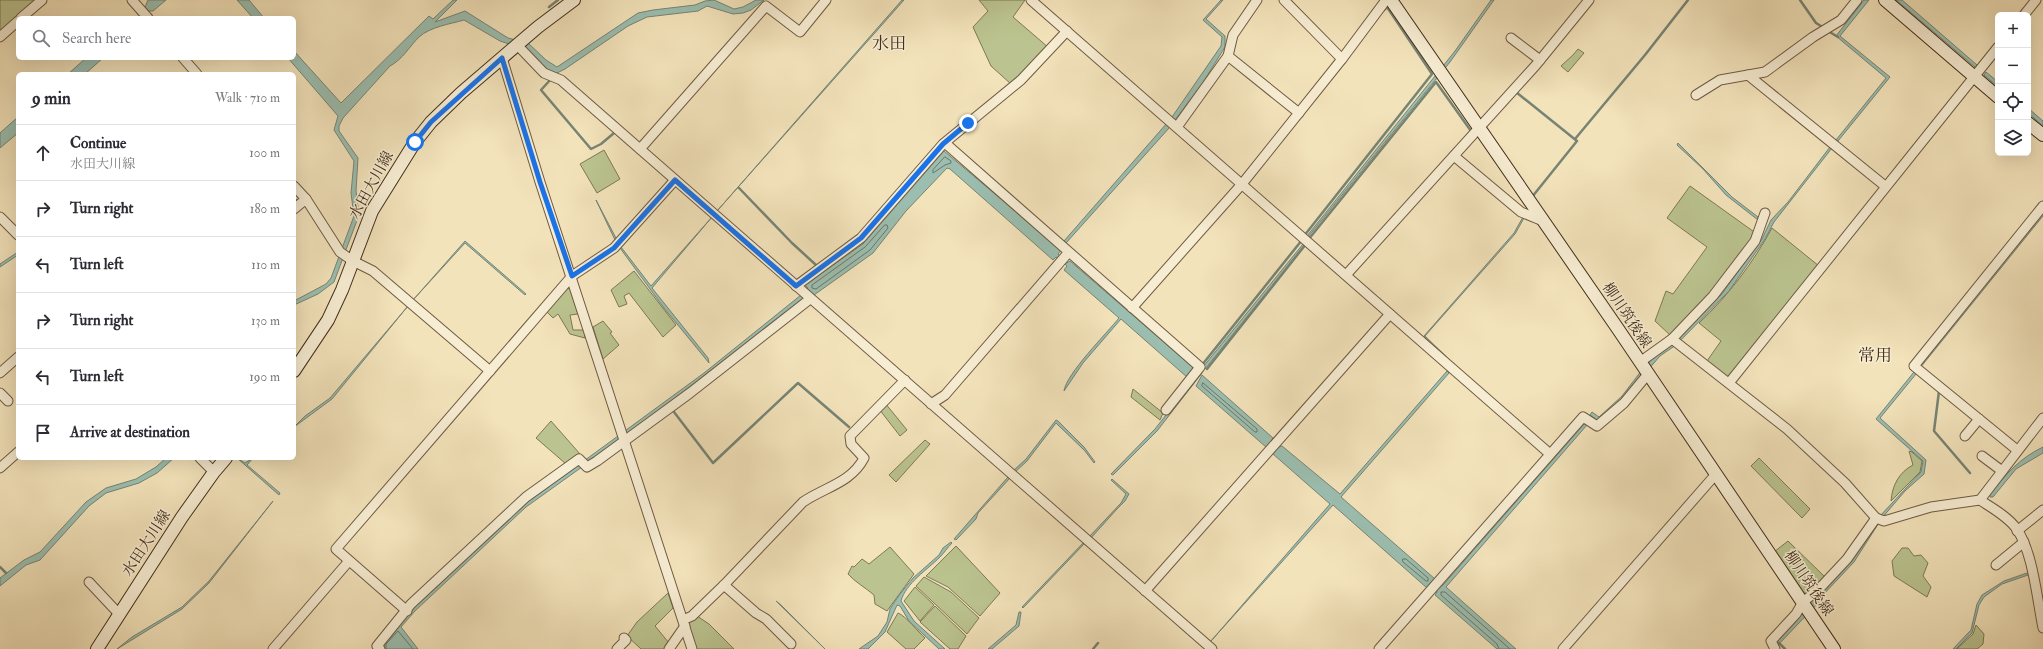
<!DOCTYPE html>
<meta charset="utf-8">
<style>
body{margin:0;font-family:"IM FELL Double Pica","Noto Serif JP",serif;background:#f7f7f7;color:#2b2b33}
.controls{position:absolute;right:12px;top:12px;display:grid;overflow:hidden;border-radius:6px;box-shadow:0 4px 16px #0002}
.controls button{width:36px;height:36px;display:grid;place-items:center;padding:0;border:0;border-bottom:1px solid #e1e1e2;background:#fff;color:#2b2b33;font:20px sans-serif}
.stop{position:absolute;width:12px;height:12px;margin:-9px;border:3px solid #1a73e8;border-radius:50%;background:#fff}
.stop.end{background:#1a73e8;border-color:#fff;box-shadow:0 1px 4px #0008}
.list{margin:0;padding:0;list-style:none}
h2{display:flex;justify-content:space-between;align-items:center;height:52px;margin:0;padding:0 16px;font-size:17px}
h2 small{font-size:13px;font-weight:400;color:#7c7c81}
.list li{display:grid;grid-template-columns:26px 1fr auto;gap:12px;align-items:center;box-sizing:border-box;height:56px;padding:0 16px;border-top:1px solid #e1e1e2}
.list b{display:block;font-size:15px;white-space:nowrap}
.list p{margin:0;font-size:13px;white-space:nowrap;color:#7c7c81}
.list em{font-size:13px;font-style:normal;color:#7c7c81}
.icon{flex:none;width:22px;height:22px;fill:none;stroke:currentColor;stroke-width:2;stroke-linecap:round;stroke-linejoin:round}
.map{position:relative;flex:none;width:2043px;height:649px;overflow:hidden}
.search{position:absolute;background:#fff;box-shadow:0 4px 16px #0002;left:16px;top:16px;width:280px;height:44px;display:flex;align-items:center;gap:10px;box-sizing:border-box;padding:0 14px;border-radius:6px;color:#7c7c81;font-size:15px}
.panel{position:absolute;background:#fff;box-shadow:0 4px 16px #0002;left:16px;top:72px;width:280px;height:388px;border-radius:6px}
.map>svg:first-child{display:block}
.green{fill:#bbc490;stroke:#7e7956}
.water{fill:#9bbeb0;stroke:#778474}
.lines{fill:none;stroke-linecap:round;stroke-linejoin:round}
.shore{stroke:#6e7666;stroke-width:1}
.stream{stroke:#778474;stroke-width:2.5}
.street-casing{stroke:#6e5b43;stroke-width:11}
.secondary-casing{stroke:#422e1b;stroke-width:14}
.street{stroke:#f7edd3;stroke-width:9}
.secondary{stroke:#f7edd3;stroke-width:12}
.route{stroke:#1a73e8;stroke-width:5}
.labels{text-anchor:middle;stroke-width:3;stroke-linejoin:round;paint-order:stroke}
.street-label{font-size:15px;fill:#422e1b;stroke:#f7edd3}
.quarter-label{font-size:17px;fill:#422e1b;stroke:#f7edd3}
</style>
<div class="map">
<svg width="2043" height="649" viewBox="0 0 2043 649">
<rect width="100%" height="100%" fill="#f3e3bb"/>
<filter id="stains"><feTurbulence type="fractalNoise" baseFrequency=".005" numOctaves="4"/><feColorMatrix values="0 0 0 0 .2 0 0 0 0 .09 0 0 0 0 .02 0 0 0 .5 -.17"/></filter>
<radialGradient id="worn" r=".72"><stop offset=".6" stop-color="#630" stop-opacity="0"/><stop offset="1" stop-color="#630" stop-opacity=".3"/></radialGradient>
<!-- green -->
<g class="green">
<polygon points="0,0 37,0 0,33"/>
<polygon points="979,0 1025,0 1013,17 1049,48 1011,84 991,66 973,27 988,11"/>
<path d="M1578,49L1584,53L1568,72L1561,66C1567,60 1573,56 1578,49Z"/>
<polygon points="604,150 620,179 597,193 580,164"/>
<polygon points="1690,186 1757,234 1724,280 1670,335 1655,321 1666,291 1673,294 1707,247 1667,218"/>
<path d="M1772,228L1819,266L1732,374L1727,377L1707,361L1721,341L1699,323C1728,296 1753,263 1772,228Z"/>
<polygon points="634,271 676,325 663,337 629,293 624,296 627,304 619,307 611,290"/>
<polygon points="567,288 570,289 578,314 570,315 573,330 584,330 585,338 570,334 558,314 553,318 546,311"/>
<polygon points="603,321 612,332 610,333 619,345 603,359 593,327"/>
<polygon points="1133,389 1163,413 1160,420 1131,397"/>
<polygon points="885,403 907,430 900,436 879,409"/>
<polygon points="551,421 580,454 566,464 536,438"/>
<polygon points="925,440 930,444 896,482 889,475"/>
<path d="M1909,451L1912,452L1922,461L1920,472L1891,501C1892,486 1899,472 1913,465Z"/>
<polygon points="1759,458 1810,509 1802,518 1751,466"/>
<polygon points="1788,541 1826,578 1808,594 1803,593 1774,552"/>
<polygon points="956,546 1000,593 980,616 948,587 926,576"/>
<path d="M890,547L914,574L887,611L875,604L874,595C866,588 855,582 848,574L852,566L854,567L862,559L869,564Z"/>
<polygon points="1902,548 1908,548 1914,556 1921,555 1928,563 1923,576 1931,587 1927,597 1894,576 1892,561"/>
<polygon points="924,577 951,592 979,618 967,634 916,586"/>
<polygon points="915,587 934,605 920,621 904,601"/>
<polygon points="668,593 673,608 655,626 669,643 665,649 641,649 627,636 637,622"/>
<polygon points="935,606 966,636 958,649 950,649 920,622"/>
<path d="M898,613C906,616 918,632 925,638L914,649H906L887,632Z"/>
<polygon points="697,616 709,624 734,649 696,649 688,622"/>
<polygon points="1976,625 1984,634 1983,644 1977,649 1957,649 1973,634"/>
</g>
<!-- water -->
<g class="water">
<polygon points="148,0 166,0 153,11 148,11 145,7"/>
<polygon points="237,0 249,0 264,18 253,18"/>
<path d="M453,0H457L435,22L465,11L508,38L528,43L546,60L557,67L638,13L653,10L695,5L705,1L714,0L734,9L743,7L756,0H764L751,10L743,13L733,14L707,6L698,11L647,17L628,26L565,69L555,74L544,71L524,49L500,41L464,20C450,24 430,27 419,37C409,47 403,59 390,66L343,118L339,126V131L358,158L356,191L359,215L334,282L318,294L294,305V301L326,284L331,278L354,216L351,193L354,161L334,130L338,116L288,58H294V51L341,103L429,16L433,19Z"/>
<polygon points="902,0 904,0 717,211"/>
<polygon points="1221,0 1223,0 1206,19 1225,36 1225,47 1202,84 1175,120 1172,117 1221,46 1222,37 1203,20"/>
<polygon points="1491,0 1494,0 1450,62 1308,237 1304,246 1205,369 1203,367 1303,244 1307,236 1455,51"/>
<polygon points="1864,0 1869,0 1840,36 1890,77 1838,141 1836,140 1886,78 1836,36"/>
<polygon points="1896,0 1902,0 1977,65 1975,67"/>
<polygon points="86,58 103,58 85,74 68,74"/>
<polygon points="1986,72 1998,82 1998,87 1984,75"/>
<polygon points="2028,108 2043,121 2043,126 2028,113"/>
<polygon points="18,117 18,133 0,148 0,133"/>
<polygon points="1167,123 1170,127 1066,243 1064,241"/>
<polygon points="1678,143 1732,197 1758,217 1758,220 1726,195 1703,169 1677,145"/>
<polygon points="1830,147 1832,148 1774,222 1765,239 1729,291 1676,345 1660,356 1623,399 1598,421 1590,415 1592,412 1599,417 1622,396 1645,366 1721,295 1762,239 1771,220 1788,202"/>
<polygon points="944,151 1059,248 1061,250 1058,254 1060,256 1058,258 1056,257 1053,260 950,169 947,168 906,211 873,253 814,295 806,290 808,288 805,285 821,273 820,271 823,272 863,244"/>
<polygon points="596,200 617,240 615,240"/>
<polygon points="2043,212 2043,216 1920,368 1919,366"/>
<polygon points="712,217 652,288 708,358 709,363 664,308 620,248 621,247 651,286"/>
<polygon points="1523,217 1524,218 1515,234 1425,336 1455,365 1424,336 1514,233"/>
<polygon points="465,241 526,294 525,295 465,243 413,300"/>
<polygon points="18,252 18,255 0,267 0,264"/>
<path d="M1070,261L1195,369L1188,378L1121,319L1083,363L1064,391C1066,374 1107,333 1119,318L1064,270L1067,266L1065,264Z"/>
<polygon points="801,295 803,299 631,432 526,507 415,611 401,627 418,649 384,649 382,647 382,643 414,607 521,507 704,373"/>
<polygon points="408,306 332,399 294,427 305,416 330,398"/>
<polygon points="1447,371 1449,373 1341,497 1435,579 1433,583 1427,588 1333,505 1211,641 1330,504 1273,454 1278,447 1282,446 1340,494"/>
<polygon points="1200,372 1202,373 1157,431 1113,475 1111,474 1155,429"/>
<polygon points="1914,372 1916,374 1880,418 1926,460 1924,474 1905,491 1882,518 1854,562 1822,596 1820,594 1853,558 1880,516 1921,472 1923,461 1876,419"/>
<polygon points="1202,375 1273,438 1271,445 1269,444 1266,447 1196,386"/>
<polygon points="1056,420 1058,421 1084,447 1095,462 1094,463 1085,451 1056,423 1027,461 1015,472 1014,470 1026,459"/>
<polygon points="1585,423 1587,425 1446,587 1516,649 1497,649 1435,595 1437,592 1436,590 1443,585"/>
<path d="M2043,447V453L2016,469L1993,497H1990V494C2006,474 2020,458 2043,447Z"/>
<polygon points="166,458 174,458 157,473 139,483 106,493 89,506 40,560 26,565 0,586 0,578 24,560 40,552 86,502 106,488 136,479 156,467"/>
<polygon points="237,458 245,463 253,458 247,465 280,493 279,495"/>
<polygon points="1008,477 1010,478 978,513 976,519 956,540 954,539"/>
<polygon points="1112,479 1129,494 1125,501 1117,509 1090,539 1089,537 1121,503 1126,494 1111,480"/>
<polygon points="273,501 209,583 182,609 117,649 132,637 182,607 209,581"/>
<path d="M951,542L952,543C947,548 944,553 940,557C927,570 906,583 901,601L914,621L945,649H939L909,621L900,606L897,605L885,632L868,649H859L878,636L887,622L890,609L900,594L913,578L939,555L943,548Z"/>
<polygon points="1084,542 1084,544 1023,608 1022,607"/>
<polygon points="2027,573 2028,575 2002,584 1984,597 1979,605 1972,633 1956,649 1953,649 1971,630 1977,604 1982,595 2004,581"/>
<polygon points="1813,599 1818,600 1818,603 1779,644 1775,644 1799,617 1802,610"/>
<polygon points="776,601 781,605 825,649"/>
<polygon points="1019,612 1021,612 1019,626 992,649 988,649 1016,625"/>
</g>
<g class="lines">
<!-- shore -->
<g class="shore">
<polygon points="945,157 951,161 951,163 945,165 933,173 933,170"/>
<polygon points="885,225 887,225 888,228 870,250 816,289 812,288 812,285 865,247"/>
<polygon points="1203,383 1257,429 1257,432 1255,432 1202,386"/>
<polygon points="1403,559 1406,559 1428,578 1428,581 1426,581 1403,562"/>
<polyline points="386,649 386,644 398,631 413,649"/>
<polyline points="1499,649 1497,644 1441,595 1441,592 1445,592 1510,649"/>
</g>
<!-- stream -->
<g class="stream">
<polyline points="1800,0 1816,23 1824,28"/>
<polyline points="549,7 558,0"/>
<polyline points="1828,31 1838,37"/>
<polyline points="551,79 541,90 591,149 601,144 614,133"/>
<polyline points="1516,92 1577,141 1532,197"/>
<polyline points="1575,139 1645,55 1688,0"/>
<polyline points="739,188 792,243 816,265"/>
<polyline points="294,203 297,200"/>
<polyline points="1304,236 1432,74 1387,7 1384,10"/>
<polyline points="1308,240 1436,82 1471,131"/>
<polyline points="1202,365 1302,240"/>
<polyline points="1207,369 1306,244"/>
<polyline points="1939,391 1934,431 1970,473"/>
<polyline points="674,412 713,463 798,383 849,427"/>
<polyline points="0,567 6,573"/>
<polyline points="1779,643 1785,649"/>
<polyline points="1093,649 1098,643"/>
</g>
<defs>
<g id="street">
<polyline points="132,0 148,18"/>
<polyline points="1031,0 1550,454"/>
<polyline points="1284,0 1342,59"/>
<polyline points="2024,15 2036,0"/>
<polyline points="21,18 42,0"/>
<polyline points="0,37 18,21"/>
<polyline points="1511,38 1540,60"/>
<polyline points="521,49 544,73 561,80 1212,649"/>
<polyline points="1228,56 1299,113"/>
<polyline points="183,58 197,74"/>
<polyline points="502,58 540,182 692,649"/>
<polyline points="1748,75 1885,186"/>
<polyline points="1696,95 1720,80 1765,72 1813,37 1841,20 1857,0"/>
<polyline points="1177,127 1228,56 1233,35 1257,0"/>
<polyline points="945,143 1200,367 1166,410"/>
<polyline points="640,149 766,6 800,32 826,0"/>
<polyline points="1454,156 1521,212 1543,221"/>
<polyline points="294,186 306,199 340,252 353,261 373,271 490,371"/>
<polyline points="294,209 306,199"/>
<polyline points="0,217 18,235"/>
<polyline points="1346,275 1536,65 1589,0"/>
<polyline points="796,286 861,238 943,144 1021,80 1067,31"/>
<polyline points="1132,308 1242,184 1342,59 1386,0"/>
<path d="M1672,339L1787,429L1845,483L1876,518L1884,521L1931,507L1980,500C1992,508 2007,516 2016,528C2033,551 2037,599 2043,628"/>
<polyline points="1640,362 1672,339 1713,296 1755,241 1765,213"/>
<polyline points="0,373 18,357"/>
<polyline points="1729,383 1998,47"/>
<polyline points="0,393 8,401"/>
<polyline points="931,404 945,395 1068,253"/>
<polyline points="1965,436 1979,419"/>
<polyline points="2017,450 1914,366 2043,206"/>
<polyline points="1982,456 2002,471"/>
<polyline points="200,458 214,472"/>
<polyline points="0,468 18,452"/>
<polyline points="1980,500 2043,418"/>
<polyline points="2017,531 2043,510"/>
<polyline points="1996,565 2024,542"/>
<polyline points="89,582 119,614"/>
<polyline points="724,585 756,613 766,619 791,644"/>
<polyline points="1145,591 1390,314"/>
<polyline points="407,611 336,549 572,276 614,248 675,180"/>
<path d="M683,620L692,616L724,585L803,502C825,487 851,483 864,458L851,444L850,436L905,380"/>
<polyline points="273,649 349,561"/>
<polyline points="380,649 377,646 411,604 526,497 579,459 587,467 597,461 690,393 810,299"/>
<polyline points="617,649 626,640 624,638"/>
<polyline points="669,649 685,626"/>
<polyline points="1379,649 1583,417 1597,426 1624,403 1648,374"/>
<polyline points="1563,649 1716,474"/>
<polyline points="1775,649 1771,641 1796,614 1803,602 1819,589 1847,559 1876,518"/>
</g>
<g id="secondary">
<polyline points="1391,0 1618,329 1834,649"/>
<polyline points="1885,0 1998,97"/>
<polyline points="2028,123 2043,135"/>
<polyline points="294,371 328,320 342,290 372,211 415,142 431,122 461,93 538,27 574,0"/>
<polyline points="97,649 182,517 214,472 226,458"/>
</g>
</defs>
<!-- street casing -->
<use href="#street" class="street-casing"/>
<!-- secondary casing -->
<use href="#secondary" class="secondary-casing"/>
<!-- street -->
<use href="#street" class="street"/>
<!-- secondary -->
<use href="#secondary" class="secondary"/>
</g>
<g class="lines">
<!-- route -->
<polyline class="route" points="415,142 431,122 502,58 540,182 572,276 614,248 675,180 796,286 861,238 943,144 968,123"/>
</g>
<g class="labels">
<!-- street labels -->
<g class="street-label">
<text transform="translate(371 185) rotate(-61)" y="5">水田大川線</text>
<text transform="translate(1627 315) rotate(56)" y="5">柳川筑後線</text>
<text transform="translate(146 543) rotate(-57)" y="5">水田大川線</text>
<text transform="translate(1809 583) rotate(56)" y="5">柳川筑後線</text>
</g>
<!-- quarter labels -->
<g class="quarter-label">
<text x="889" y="49">水田</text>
<text x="1875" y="361">常用</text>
</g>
</g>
<rect width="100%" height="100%" filter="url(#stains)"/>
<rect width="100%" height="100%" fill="url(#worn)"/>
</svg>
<div class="controls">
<button>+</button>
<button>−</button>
<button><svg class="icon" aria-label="locate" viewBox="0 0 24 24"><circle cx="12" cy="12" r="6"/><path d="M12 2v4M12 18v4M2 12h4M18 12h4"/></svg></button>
<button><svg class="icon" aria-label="layers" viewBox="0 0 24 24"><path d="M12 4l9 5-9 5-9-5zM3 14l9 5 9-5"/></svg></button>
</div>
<div class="stop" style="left:415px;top:142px"></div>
<div class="stop end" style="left:968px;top:123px"></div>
<div class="search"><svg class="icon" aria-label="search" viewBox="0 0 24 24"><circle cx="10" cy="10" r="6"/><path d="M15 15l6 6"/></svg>Search here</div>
<section class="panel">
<h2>9 min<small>Walk · 710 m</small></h2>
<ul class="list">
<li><svg class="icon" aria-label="ahead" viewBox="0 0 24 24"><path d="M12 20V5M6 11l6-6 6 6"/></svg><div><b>Continue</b><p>水田大川線</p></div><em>100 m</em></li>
<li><svg class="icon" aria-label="right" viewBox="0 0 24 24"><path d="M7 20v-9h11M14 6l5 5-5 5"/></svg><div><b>Turn right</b></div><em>180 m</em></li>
<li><svg class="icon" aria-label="left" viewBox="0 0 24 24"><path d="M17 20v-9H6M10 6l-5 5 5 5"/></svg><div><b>Turn left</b></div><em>110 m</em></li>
<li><svg class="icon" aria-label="right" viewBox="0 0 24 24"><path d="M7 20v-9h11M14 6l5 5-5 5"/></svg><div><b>Turn right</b></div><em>130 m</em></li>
<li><svg class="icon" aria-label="left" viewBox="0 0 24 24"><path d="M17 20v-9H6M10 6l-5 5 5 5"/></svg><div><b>Turn left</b></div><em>190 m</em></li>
<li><svg class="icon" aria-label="arrive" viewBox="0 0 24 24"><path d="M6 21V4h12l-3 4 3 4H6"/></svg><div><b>Arrive at destination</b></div></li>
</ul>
</section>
</div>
